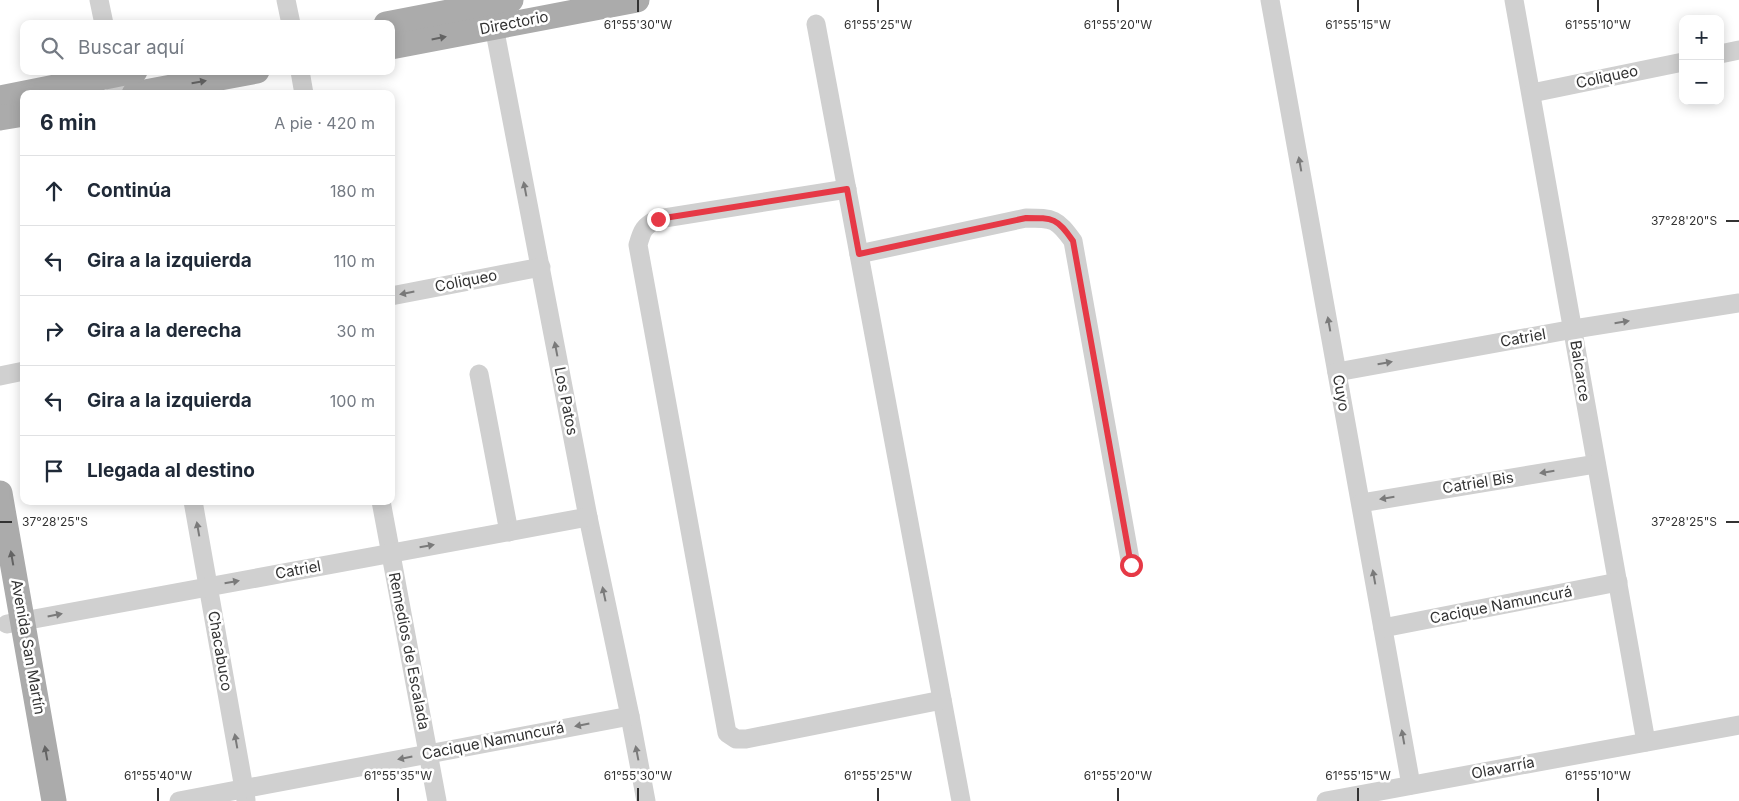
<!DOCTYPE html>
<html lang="es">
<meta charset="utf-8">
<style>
body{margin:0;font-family:Inter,sans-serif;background:#f2f2f3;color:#1f2937}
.controls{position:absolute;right:15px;top:15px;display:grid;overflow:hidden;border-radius:10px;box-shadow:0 2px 12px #0003}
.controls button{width:45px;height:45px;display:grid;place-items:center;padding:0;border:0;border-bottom:1px solid #e0e1e3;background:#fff;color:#1f2937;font:25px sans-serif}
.stop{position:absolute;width:15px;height:15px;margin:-11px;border:4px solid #e63946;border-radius:50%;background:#fff}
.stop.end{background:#e63946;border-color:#fff;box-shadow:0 1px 5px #0008}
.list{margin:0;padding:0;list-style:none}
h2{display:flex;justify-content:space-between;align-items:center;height:65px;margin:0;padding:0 20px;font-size:21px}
h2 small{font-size:16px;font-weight:400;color:#747a83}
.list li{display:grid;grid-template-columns:32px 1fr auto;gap:15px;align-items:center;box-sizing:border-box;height:70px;padding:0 20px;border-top:1px solid #e0e1e3}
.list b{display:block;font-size:19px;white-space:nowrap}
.list em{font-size:16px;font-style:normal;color:#747a83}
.icon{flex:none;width:28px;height:28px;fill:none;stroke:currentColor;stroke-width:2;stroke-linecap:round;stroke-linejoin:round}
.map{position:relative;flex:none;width:1739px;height:801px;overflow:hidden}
.search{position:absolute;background:#fff;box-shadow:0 2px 12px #0003;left:20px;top:20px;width:375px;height:55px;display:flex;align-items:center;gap:12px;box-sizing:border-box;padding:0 18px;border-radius:10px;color:#747a83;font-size:19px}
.panel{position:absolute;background:#fff;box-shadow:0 2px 12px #0003;left:20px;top:90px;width:375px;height:415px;border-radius:10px}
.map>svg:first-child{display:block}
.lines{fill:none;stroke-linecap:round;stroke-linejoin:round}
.minor{stroke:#d0d0d0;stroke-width:19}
.major{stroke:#ababab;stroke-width:25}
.oneway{fill:#636363}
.oneway2{fill:#7a7a7a}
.route{stroke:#e63946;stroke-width:6}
.ticks{fill:none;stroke:#333;stroke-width:2}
.labels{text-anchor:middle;stroke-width:5;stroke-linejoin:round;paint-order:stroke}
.street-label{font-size:15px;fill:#333;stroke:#fff}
.ticks-label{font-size:12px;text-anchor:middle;fill:#333;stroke:#fff;stroke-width:5;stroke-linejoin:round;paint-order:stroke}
</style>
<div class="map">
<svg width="1739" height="801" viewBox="0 0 1739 801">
<rect width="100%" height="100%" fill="#fff"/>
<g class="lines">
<!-- minor -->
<g class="minor">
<polyline points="99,0 104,24"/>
<polyline points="286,0 291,24"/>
<polyline points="1270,0 1411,785"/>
<polyline points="1514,0 1646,742"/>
<polyline points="492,16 588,517 630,716 646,801"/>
<polyline points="816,24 961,801"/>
<polyline points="1720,54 1739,50"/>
<polyline points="112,71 117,94"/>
<polyline points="300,71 304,94"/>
<polyline points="1532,93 1683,62"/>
<path d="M847,189L658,219C644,226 642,230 638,245L727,733L736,739H746L942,700"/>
<path d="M859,254L1026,218C1054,218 1057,219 1073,241L1131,565"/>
<polyline points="391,296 541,267"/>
<polyline points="1337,372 1574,329 1739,303"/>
<polyline points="479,374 509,532"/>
<polyline points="0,376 24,371"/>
<polyline points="193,501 246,800"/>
<polyline points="381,501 437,801"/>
<polyline points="1361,503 1596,464"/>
<polyline points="7,624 588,517"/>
<polyline points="1383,628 1618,582"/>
<polyline points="179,801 630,716"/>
<polyline points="1326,801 1739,725"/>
</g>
<!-- major -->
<g class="major">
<polyline points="386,24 511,0"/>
<polyline points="391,47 637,0"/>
<polyline points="134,94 257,71"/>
<polyline points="0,98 135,71"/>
<polyline points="0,118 24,114"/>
<polyline points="0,493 54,801"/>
</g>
</g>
<!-- one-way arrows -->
<defs><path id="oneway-solid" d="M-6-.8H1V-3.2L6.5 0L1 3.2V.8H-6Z" transform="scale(1.25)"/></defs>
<g class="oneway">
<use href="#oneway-solid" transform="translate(439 38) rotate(-11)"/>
<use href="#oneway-solid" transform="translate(199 82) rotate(-10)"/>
<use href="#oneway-solid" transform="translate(12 558) rotate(-100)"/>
<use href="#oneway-solid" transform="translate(46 753) rotate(-100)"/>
</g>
<g class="oneway2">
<use href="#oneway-solid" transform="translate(1300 164) rotate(-100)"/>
<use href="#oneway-solid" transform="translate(525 189) rotate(-101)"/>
<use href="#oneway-solid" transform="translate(407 293) rotate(169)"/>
<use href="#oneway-solid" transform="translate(1622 322) rotate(-9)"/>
<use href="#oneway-solid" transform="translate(1329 324) rotate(-100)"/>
<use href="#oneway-solid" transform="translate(556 349) rotate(-101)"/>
<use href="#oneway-solid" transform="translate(1385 363) rotate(-10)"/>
<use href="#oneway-solid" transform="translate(1547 472) rotate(171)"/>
<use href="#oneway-solid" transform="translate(1387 498) rotate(171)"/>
<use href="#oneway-solid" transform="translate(198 529) rotate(-100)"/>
<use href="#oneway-solid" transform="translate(427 546) rotate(-10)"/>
<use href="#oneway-solid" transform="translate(1374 577) rotate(-100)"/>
<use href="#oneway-solid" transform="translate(232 582) rotate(-10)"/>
<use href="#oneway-solid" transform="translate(604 594) rotate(-102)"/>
<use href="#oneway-solid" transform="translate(55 615) rotate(-11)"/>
<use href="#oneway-solid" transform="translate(582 725) rotate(169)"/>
<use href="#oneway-solid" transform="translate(1403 737) rotate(-100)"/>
<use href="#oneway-solid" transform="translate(236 741) rotate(-100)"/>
<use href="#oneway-solid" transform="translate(637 753) rotate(-101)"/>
<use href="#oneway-solid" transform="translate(405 758) rotate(169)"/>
</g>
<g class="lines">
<!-- route -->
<path class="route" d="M658,219L847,189L859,254L1026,218C1054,218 1057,218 1073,241L1131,565"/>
</g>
<!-- ticks -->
<path class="ticks" d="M638,0V12M878,0V12M1118,0V12M1358,0V12M1598,0V12M1726,221H1739M0,522H12M1726,522H1739M158,788V801M398,788V801M638,788V801M878,788V801M1118,788V801M1358,788V801M1598,788V801"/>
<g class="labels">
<!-- street labels -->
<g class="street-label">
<text transform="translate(514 23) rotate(-11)" y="5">Directorio</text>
<text transform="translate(1607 77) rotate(-12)" y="5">Coliqueo</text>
<text transform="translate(466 281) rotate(-11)" y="5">Coliqueo</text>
<text transform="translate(1523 338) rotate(-10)" y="5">Catriel</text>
<text transform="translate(1580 371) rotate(81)" y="5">Balcarce</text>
<text transform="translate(1341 393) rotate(80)" y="5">Cuyo</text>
<text transform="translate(566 401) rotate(79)" y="5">Los Patos</text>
<text transform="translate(1478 483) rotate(-9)" y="5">Catriel Bis</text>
<text transform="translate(298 570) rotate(-10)" y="5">Catriel</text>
<text transform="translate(1501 605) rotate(-11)" y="5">Cacique Namuncurá</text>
<text transform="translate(28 647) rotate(80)" y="5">Avenida San Martín</text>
<text transform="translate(220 651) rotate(80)" y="5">Chacabuco</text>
<text transform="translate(409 651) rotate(79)" y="5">Remedios de Escalada</text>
<text transform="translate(493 741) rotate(-11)" y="5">Cacique Namuncurá</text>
<text transform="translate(1503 768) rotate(-11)" y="5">Olavarría</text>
</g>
</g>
<g class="ticks-label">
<text x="638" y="29">61°55'30"W</text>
<text x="878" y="29">61°55'25"W</text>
<text x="1118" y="29">61°55'20"W</text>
<text x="1358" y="29">61°55'15"W</text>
<text x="1598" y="29">61°55'10"W</text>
<text x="1684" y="225">37°28'20"S</text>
<text x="55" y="526">37°28'25"S</text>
<text x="1684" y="526">37°28'25"S</text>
<text x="158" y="780">61°55'40"W</text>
<text x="398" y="780">61°55'35"W</text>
<text x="638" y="780">61°55'30"W</text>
<text x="878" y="780">61°55'25"W</text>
<text x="1118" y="780">61°55'20"W</text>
<text x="1358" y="780">61°55'15"W</text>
<text x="1598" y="780">61°55'10"W</text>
</g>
</svg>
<div class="controls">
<button>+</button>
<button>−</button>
</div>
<div class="stop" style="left:1131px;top:565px"></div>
<div class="stop end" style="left:658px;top:219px"></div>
<div class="search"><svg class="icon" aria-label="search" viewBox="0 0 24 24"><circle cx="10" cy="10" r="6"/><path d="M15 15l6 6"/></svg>Buscar aquí</div>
<section class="panel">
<h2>6 min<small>A pie · 420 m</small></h2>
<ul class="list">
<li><svg class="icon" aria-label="ahead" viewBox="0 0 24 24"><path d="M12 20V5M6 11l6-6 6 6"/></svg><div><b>Continúa</b></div><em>180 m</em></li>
<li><svg class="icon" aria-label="left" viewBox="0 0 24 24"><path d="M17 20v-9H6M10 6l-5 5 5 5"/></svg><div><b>Gira a la izquierda</b></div><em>110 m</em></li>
<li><svg class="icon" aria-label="right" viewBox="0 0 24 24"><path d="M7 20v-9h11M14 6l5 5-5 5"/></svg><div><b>Gira a la derecha</b></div><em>30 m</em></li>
<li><svg class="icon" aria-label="left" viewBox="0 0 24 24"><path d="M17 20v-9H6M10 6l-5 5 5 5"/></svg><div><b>Gira a la izquierda</b></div><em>100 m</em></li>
<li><svg class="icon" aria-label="arrive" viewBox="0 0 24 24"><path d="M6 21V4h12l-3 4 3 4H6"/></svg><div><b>Llegada al destino</b></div></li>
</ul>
</section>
</div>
